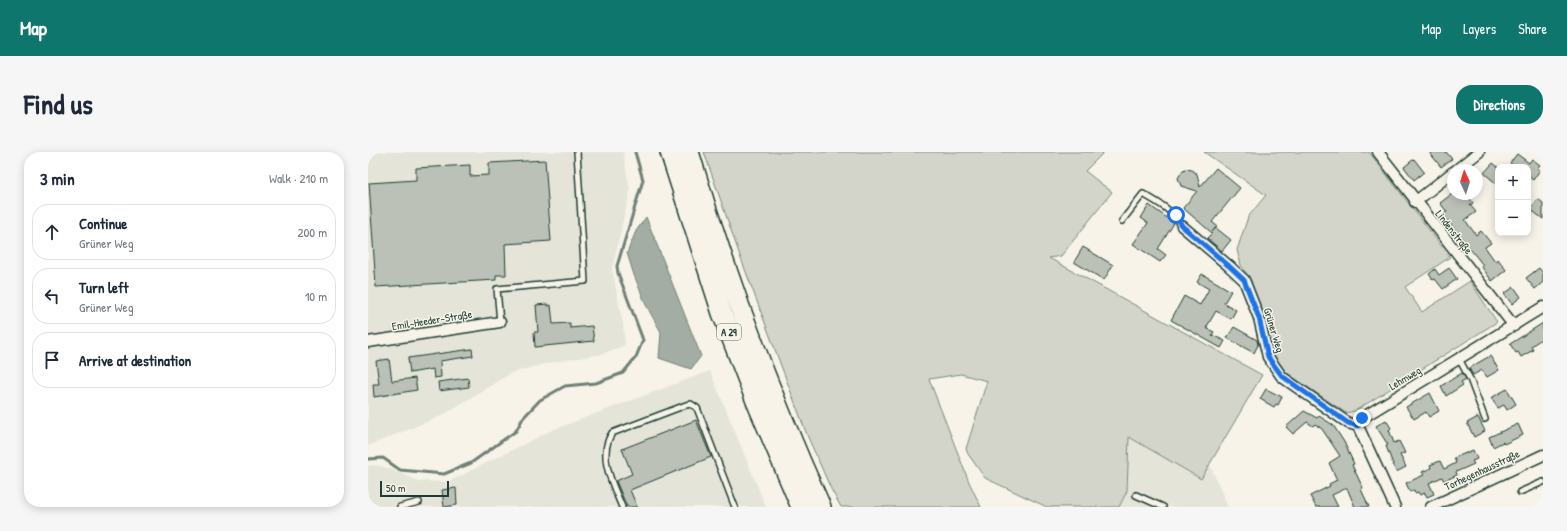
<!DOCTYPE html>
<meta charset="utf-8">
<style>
body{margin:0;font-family:"Patrick Hand",sans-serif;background:#f6f6f7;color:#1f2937}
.controls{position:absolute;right:12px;top:12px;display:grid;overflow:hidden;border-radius:8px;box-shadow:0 2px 10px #0003}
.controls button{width:36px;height:36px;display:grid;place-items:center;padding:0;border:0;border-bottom:1px solid #e0e1e3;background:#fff;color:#1f2937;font:20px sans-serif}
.compass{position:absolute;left:1079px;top:12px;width:36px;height:36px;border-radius:50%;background:#fff;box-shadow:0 2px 10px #0003;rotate:356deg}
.scale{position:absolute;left:12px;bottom:10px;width:69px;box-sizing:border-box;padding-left:4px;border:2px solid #1f3d34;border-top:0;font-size:11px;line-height:14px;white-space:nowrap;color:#1f3d34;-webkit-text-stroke:3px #f7f3e8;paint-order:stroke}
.stop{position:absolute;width:12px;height:12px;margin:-9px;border:3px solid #1a73e8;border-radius:50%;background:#fff}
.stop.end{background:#1a73e8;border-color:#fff;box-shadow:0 1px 4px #0008}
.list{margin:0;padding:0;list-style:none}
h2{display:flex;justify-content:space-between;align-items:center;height:52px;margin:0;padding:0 16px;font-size:17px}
h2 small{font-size:13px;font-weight:400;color:#747a83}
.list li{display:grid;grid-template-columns:26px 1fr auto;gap:12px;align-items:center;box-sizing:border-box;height:56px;margin:0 8px 8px;padding:0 8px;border:1px solid #e0e1e3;border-radius:16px}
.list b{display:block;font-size:15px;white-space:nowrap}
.list p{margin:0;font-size:13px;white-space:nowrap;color:#747a83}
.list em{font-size:13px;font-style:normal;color:#747a83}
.icon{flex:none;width:22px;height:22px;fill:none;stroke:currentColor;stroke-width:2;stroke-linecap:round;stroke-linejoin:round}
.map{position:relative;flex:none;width:1175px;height:355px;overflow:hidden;border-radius:16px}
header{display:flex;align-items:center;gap:24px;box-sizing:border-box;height:56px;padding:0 20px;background:#0f766e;color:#fff}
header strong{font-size:19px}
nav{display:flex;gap:22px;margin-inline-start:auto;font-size:14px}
.intro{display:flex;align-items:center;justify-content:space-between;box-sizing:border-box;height:96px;padding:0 24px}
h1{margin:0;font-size:28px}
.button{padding:10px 18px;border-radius:16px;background:#0f766e;color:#fff;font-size:14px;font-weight:700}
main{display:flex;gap:24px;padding:0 24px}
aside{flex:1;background:#fff;border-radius:16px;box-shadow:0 2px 10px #0003}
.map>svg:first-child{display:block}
.built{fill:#e5e4d9}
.green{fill:#d3d5ca;stroke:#79897f}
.water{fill:#a4ada3;stroke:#6f8077}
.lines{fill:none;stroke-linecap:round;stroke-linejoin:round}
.stream{stroke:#6f8077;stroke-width:3}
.building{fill:#bbc1b6;stroke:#1f3d34}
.service-casing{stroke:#1f3d34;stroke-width:8}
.minor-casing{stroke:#1f3d34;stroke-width:13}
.motorway-casing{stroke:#1f3d34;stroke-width:22}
.service{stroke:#f7f3e8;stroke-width:5}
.minor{stroke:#f7f3e8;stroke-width:10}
.motorway{stroke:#f7f3e8;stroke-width:19}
.route{stroke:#1a73e8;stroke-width:5}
.labels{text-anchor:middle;stroke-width:3;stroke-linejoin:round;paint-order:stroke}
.shield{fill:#f7f3e8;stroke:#60746a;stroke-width:1}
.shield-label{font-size:10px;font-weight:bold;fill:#1f3d34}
.street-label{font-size:11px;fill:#1f3d34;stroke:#f7f3e8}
</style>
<header>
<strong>Map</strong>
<nav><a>Map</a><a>Layers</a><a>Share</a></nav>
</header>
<div class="intro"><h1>Find us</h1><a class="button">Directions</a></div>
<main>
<aside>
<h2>3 min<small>Walk · 210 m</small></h2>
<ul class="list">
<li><svg class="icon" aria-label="ahead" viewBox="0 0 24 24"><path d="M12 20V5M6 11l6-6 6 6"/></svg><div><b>Continue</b><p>Grüner Weg</p></div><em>200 m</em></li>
<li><svg class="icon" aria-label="left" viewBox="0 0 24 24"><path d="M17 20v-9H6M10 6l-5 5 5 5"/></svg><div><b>Turn left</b><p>Grüner Weg</p></div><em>10 m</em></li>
<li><svg class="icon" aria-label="arrive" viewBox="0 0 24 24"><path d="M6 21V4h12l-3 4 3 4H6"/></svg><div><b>Arrive at destination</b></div></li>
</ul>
</aside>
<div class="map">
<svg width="1175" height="355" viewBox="0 0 1175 355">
<rect width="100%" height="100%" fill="#f7f3e8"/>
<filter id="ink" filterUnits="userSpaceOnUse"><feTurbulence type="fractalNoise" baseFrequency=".025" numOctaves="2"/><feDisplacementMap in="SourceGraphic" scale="8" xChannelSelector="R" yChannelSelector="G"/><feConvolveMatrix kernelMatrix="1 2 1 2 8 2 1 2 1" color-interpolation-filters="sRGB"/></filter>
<g filter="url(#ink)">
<!-- built -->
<g class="built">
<polygon points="0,0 255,0 262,39 244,117 255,172 257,193 234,202 177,212 143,221 73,264 0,294"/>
<polygon points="342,219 398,355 0,355 0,314 4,313 17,315 51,329 80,330 184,278"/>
<polygon points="761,285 833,327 842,313 860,355 751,355 759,339"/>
</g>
<!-- green -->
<g class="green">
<polygon points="336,0 736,0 717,19 744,40 693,104 681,106 894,223 833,327 761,285 759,339 751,355 679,355 617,326 600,302 598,297 619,229 593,222 561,227 601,330 613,355 473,355 463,337 439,283 372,104"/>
<polygon points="836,0 1001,0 1082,105 1037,135 1054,160 1102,129 1129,170 987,259 978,261 919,221 904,205 897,173 883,129 873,113 869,98 880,65 898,43"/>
</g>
<!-- water -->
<polygon class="water" points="278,65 333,204 323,217 291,206 293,180 278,153 266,123 259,101 268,79"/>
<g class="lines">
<!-- stream -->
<polyline class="stream" points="0,307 15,306 32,318 76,322 103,311 148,279 155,266 172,248 197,234 228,231 255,221 268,205 275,188 250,121 249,114 275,28 267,0"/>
</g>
<!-- building -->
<g class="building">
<polygon points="1061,0 1078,0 1084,7 1073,15"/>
<polygon points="1149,2 1161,11 1164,7 1172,13 1169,16 1172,18 1165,28 1160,24 1160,15 1147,15 1142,11"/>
<polygon points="1046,7 1056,20 1046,28 1036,15"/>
<polygon points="177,8 183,89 137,92 138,123 128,123 128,128 8,135 1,31 48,28 48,16 102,13 102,24 121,23 121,11"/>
<polygon points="1125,11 1130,15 1130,33 1116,21"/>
<polygon points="848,16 872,36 844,70 849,74 844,80 848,76 863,88 854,99 839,86 844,81 815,56 829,39 813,34 810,26 815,18 818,17 824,18 829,22 832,35"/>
<polygon points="1084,42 1092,42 1095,46 1099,43 1105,51 1102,53 1108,60 1097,68 1108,83 1113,79 1123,91 1117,95 1127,109 1130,107 1138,118 1124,129 1113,114 1115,113 1075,63 1079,60 1072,51"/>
<polygon points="1170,47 1175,51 1175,67 1162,57"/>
<polygon points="781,53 806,71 790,97 798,103 792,110 765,92 780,71 773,66"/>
<polygon points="715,95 745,113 736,128 706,110"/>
<polygon points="1081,116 1089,127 1075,137 1067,127 1065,128 1061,122 1067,117 1071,123"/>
<polygon points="1171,116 1175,121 1175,130 1167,137 1158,126"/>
<polygon points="834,122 863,139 856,151 868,158 863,167 848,159 838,176 846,180 844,183 857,189 853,196 803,168 816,144 832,153 841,137 829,130"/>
<polygon points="1146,135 1153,145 1144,152 1136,142"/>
<polygon points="180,152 180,154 183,153 185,172 202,171 202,176 224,174 226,189 167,195 166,180 170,180 168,153"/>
<polygon points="1175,171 1175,186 1163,194 1165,198 1153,205 1150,200 1148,201 1142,192"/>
<polygon points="866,175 889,188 890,193 886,201 859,186"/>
<polygon points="104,197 105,204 72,209 73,225 66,226 65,217 42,221 40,206"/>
<polygon points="1122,204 1131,218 1119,225 1114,218 1105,223 1101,216"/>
<polygon points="21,207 24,229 47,226 49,238 6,245 5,232 11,232 8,209"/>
<polygon points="1094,221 1098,227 1093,230 1095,233 1078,244 1073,234"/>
<polygon points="100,226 101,235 71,239 70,230"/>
<polygon points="898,237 914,245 910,253 908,252 906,255 892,247"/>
<polygon points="1139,237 1148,252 1139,258 1136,253 1130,256 1123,246"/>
<polygon points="1062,241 1071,259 1061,265 1058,260 1046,267 1038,255"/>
<polygon points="936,259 949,266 951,264 965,273 976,290 986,312 984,313 995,336 993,337 1001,355 987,355 979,336 964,343 970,355 948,355 942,344 962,334 961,332 969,328 961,311 972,304 954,277 947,272 945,274 939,270 925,282 918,275"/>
<polygon points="1110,265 1117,279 1106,285 1099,271"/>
<polygon points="328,268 343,305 262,338 269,355 259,355 248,329 264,322 254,297"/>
<polygon points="1018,268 1023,276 1021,278 1026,291 1031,289 1037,301 1032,303 1038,315 1028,320 1018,294 1020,293 1008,274"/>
<polygon points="1150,272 1155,283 1136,292 1135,290 1125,295 1121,285"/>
<polygon points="1105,298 1109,307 1104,309 1106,312 1088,320 1089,323 1076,329 1074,325 1061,331 1066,342 1059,345 1057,341 1052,343 1050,340 1047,341 1046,338 1042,340 1038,331 1056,323 1054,320 1063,316 1062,313 1072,309 1076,317 1088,311 1086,306"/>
<polygon points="88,336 89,353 76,355 74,338"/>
</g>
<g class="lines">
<defs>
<g id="service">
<path d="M754,69L775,42C791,51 804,58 814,74"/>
<polyline points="132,170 129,137 217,129 209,0"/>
<polyline points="1091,207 1102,227 1117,267"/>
<polyline points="1152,340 1175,330"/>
<polyline points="768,343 795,355"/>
<polyline points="32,355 51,350"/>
<path d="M254,355C245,333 229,304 244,281L318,253L323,252L329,256L367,355"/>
</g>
<g id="minor">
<polyline points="1010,0 1146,174"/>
<polyline points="1088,18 1111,0"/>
<polyline points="1047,50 1085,20"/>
<polyline points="814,74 861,114 876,128 891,166 900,205 914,225 980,271 990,274"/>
<polyline points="0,190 132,170"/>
<polyline points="1027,355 990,274 994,266 1175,155"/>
<polyline points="1063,355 1175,303"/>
</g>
<g id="motorway">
<polyline points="302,0 354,161 388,249 433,355"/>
<path d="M321,0C357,121 401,240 453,355"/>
</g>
</defs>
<!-- service casing -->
<use href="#service" class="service-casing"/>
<!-- minor casing -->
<use href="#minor" class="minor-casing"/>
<!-- motorway casing -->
<use href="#motorway" class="motorway-casing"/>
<!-- service -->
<use href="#service" class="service"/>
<!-- minor -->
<use href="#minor" class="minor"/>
<!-- motorway -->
<use href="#motorway" class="motorway"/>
</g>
</g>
<g class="lines" filter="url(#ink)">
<!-- route -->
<polyline class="route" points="808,63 814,74 861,114 876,128 891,166 900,205 914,224 980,271 990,274 994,266"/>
</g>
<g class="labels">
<!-- shield labels -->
<rect class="shield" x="349" y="172" width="24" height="16" rx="3"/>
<g class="shield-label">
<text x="361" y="184">A 29</text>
</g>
<!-- street labels -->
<g class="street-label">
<text transform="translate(1086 80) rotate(52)" y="4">Lindenstraße</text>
<text transform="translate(64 168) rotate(-9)" y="4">Emil-Heeder-Straße</text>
<text transform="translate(906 178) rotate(73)" y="4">Grüner Weg</text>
<text transform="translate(1037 226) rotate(-31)" y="4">Lehmweg</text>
<text transform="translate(1114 318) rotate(-25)" y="4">Torhegenhausstraße</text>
</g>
</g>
</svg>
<div class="controls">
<button>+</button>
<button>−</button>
</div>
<svg class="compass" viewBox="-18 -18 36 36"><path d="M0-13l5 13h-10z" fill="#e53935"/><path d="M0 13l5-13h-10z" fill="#747a83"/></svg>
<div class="scale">50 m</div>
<div class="stop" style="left:808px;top:63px"></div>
<div class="stop end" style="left:994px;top:266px"></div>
</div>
</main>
